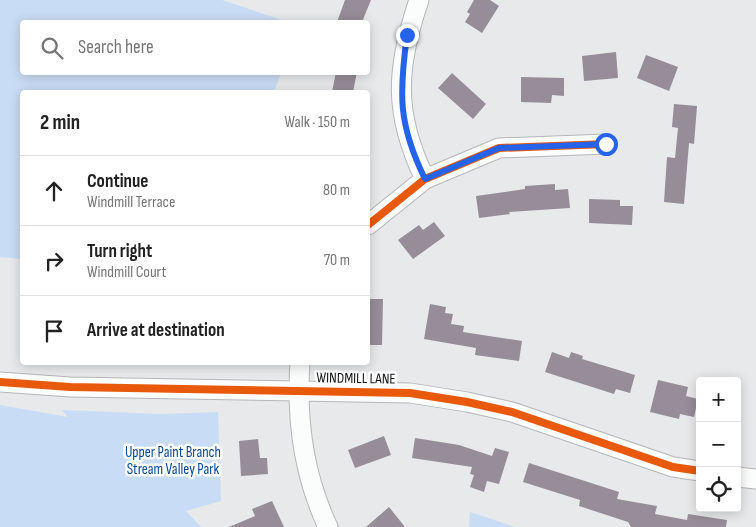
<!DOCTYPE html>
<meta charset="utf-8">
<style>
body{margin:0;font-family:"Sofia Sans Condensed",sans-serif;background:#f6f6f6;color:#222}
.controls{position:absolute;right:15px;bottom:15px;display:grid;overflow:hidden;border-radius:5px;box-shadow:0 2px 12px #0003}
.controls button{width:45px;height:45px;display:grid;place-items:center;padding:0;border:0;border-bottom:1px solid #e0e0e0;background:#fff;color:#222;font:25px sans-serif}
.stop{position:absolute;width:15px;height:15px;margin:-11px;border:4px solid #2563eb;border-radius:50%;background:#fff}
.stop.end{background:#2563eb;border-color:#fff;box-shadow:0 1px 5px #0008}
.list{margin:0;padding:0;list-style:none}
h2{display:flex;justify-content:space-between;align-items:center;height:65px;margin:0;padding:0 20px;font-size:21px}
h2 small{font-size:16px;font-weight:400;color:#767676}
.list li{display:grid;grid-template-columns:32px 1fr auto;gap:15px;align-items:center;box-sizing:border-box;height:70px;padding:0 20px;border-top:1px solid #e0e0e0}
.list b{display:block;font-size:19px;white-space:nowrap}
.list p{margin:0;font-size:16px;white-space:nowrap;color:#767676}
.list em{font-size:16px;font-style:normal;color:#767676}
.icon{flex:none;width:28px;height:28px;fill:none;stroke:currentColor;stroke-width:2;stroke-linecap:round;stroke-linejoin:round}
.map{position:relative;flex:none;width:756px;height:527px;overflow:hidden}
.search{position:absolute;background:#fff;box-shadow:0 2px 12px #0003;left:20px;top:20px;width:350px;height:55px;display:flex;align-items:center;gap:12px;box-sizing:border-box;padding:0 18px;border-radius:5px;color:#767676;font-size:19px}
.panel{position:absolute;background:#fff;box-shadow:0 2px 12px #0003;left:20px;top:90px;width:350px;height:275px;border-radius:5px}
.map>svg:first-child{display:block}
.green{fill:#c9dcf5}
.building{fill:#968d99}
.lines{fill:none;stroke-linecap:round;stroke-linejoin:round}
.minor-casing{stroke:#b6b6b8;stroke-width:21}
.minor{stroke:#fbfcfc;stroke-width:19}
.cycleway-casing{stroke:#fff;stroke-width:11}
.cycleway{stroke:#e8590c;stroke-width:8}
.route{stroke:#2563eb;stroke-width:6}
.labels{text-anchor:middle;stroke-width:5;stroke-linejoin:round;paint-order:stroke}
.street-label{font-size:15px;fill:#141516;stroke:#fff}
.park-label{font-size:15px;fill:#044897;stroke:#fff}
</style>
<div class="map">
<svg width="756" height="527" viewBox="0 0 756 527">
<rect width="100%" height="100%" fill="#e7e9eb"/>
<!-- green -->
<g class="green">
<polygon points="0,0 222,0 288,22 22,22 22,72 281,73 274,92 22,92 22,259 0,257"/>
<polygon points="0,405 68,417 62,410 160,414 218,412 221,501 186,511 201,527 0,527"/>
<polygon points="470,512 515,527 469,527"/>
</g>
<!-- building -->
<g class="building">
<polygon points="345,0 371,0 362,22 337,22"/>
<polygon points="474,0 490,0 499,6 482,33 465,22 470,14 467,12"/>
<polygon points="616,52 618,78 584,81 582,56"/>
<polygon points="646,55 678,67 669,91 637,78"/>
<polygon points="336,72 357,72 353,92 332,92"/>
<polygon points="452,73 486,104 473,119 438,88"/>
<polygon points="521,77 564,78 564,96 552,95 551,103 521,102"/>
<polygon points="674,104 697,106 694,144 689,143 684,204 664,202 667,157 675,158 678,128 672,127"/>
<polygon points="555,184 555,190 568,189 570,208 509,212 510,214 479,218 476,196 525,189 525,186"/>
<polygon points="589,199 620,200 620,206 633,206 632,225 589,223"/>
<polygon points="434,222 445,236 413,259 398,240 419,225 423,230"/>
<polygon points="368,299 383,299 382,345 368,345"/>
<polygon points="430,304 446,307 445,313 453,314 451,324 464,326 463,332 522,341 519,361 475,355 476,348 424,339"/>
<polygon points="552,352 569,358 571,352 583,356 582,359 635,375 630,393 616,389 614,394 545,372"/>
<polygon points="658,380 688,387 686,396 698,399 694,417 680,414 679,419 650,412"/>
<polygon points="384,436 391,455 355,468 348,450"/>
<polygon points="415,438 459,445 492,456 495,448 509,452 499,484 487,481 484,492 470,487 474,475 470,474 472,467 412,458"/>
<polygon points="258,439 260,458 267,458 268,474 241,476 239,441"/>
<polygon points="529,463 619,492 617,499 657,506 655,514 687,520 688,514 727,520 726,527 631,527 628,522 579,506 580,500 523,482"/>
<polygon points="272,501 284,527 229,527 255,516 252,509"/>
<polygon points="389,507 405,527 366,527"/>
</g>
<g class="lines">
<defs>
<g id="minor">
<path d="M419,0C396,68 393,113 425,179"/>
<polyline points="368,225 425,179 499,148 607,144"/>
<path d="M300,362C296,419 304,476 328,527"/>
<polyline points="0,382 70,387 410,393 467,402 512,412 673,467 700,471"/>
<polyline points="737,477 756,479"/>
</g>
</defs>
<!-- minor casing -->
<use href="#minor" class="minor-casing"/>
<!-- minor -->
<use href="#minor" class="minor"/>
<defs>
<g id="cycleway">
<polyline points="368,225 425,179 499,148 607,144"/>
<polyline points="0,382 70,387 410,393 467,402 512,412 673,467 700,471"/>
</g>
</defs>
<!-- cycleway casing -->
<use href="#cycleway" class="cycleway-casing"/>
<!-- cycleway -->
<use href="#cycleway" class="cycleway"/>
</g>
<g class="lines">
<!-- route -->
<path class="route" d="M407,35C399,94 398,124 425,179L499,148L606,144"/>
</g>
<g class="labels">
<!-- street labels -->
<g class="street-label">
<text transform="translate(356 378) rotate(1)" y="5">WINDMILL LANE</text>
</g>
<!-- park labels -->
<g class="park-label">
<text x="173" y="457">Upper Paint Branch<tspan x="173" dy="17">Stream Valley Park</tspan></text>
</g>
</g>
</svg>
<div class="controls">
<button>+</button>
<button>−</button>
<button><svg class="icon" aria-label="locate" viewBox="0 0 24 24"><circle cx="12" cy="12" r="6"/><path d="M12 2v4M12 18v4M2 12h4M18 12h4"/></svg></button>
</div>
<div class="stop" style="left:606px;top:144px"></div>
<div class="stop end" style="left:407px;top:35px"></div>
<div class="search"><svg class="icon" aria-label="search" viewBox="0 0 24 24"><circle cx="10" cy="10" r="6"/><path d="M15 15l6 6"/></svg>Search here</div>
<section class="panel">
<h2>2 min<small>Walk · 150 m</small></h2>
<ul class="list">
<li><svg class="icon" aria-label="ahead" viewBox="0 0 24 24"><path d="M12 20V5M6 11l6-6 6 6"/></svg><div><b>Continue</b><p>Windmill Terrace</p></div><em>80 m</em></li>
<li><svg class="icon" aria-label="right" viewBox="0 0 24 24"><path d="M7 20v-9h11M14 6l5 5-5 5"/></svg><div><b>Turn right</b><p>Windmill Court</p></div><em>70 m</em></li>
<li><svg class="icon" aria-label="arrive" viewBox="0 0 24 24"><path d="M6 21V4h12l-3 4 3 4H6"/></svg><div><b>Arrive at destination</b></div></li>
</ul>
</section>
</div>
